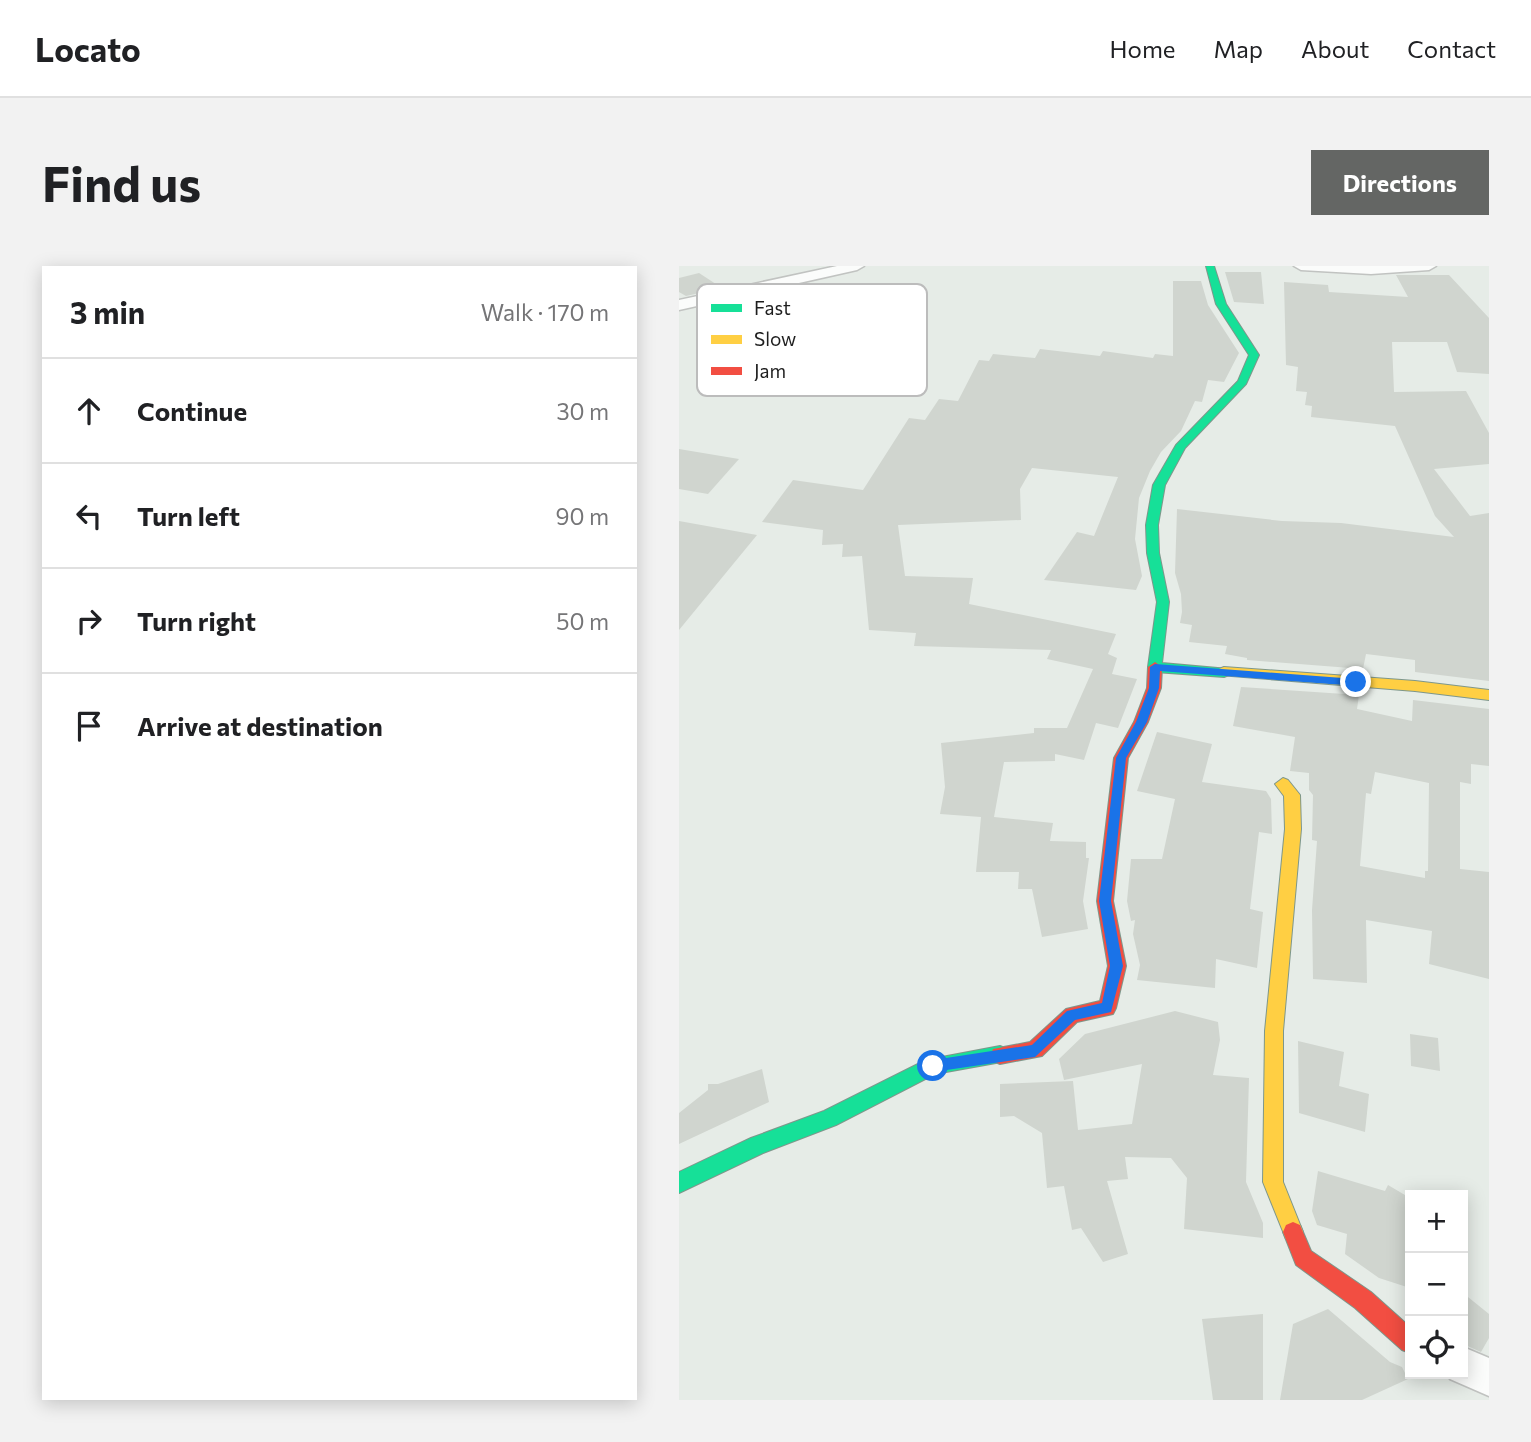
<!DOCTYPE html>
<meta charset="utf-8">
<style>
body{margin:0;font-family:Commissioner,sans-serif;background:#f2f2f2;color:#202124}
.controls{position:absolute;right:21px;bottom:21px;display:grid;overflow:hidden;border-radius:0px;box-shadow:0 4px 18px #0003}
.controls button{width:63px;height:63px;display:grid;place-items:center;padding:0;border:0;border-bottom:2px solid #e0e0e0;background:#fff;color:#202124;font:35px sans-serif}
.stop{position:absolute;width:21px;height:21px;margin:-16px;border:5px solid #1a73e8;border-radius:50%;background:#fff}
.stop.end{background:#1a73e8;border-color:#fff;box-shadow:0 2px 7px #0008}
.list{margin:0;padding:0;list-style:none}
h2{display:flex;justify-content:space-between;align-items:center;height:91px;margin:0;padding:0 28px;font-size:30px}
h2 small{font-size:23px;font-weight:400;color:#757577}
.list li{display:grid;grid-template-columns:46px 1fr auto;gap:21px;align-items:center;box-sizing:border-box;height:105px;padding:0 28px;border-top:2px solid #e0e0e0}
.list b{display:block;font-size:26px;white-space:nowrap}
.list em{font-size:23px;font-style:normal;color:#757577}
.icon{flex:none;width:38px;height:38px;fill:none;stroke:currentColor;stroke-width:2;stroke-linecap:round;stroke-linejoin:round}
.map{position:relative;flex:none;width:810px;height:1134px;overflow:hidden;border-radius:0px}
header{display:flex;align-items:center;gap:42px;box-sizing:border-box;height:98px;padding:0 35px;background:#fff;border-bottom:2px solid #e0e0e0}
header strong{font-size:33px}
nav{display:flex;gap:38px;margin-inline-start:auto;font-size:24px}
.intro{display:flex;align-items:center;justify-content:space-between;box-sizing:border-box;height:168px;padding:0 42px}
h1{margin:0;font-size:49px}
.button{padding:18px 32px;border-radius:0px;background:#646664;color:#fff;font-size:24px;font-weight:700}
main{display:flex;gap:42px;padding:0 42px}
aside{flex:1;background:#fff;border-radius:0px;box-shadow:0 4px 18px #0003}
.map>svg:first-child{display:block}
.building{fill:#d0d5cf;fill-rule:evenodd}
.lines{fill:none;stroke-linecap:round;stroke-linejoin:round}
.street-casing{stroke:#c1c3c1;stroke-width:3}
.fast-casing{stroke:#7e978b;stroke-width:2}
.slow-casing{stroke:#7e978b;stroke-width:2}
.jam-casing{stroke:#7e978b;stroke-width:2}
.street{fill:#fbfcfb;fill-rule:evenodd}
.fast{fill:#16e098;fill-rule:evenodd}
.slow{fill:#ffcf43;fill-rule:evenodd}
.jam{fill:#f24e42;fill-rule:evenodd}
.route{fill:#1a73e8}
.key{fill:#fff;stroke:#bcbcbc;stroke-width:2}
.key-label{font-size:19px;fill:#1e1e1e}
</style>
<header>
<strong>Locato</strong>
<nav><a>Home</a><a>Map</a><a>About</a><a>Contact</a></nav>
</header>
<div class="intro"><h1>Find us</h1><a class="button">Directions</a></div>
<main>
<aside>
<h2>3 min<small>Walk · 170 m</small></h2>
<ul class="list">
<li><svg class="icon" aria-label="ahead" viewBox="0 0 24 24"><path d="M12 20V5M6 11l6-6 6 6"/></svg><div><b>Continue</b></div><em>30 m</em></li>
<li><svg class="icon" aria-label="left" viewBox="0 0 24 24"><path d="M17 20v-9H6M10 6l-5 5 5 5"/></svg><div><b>Turn left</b></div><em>90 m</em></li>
<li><svg class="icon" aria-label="right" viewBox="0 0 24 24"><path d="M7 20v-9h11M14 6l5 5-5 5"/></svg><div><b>Turn right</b></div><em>50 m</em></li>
<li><svg class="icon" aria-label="arrive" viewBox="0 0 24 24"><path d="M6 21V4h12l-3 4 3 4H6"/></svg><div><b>Arrive at destination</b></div></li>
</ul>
</aside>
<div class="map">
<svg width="810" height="1134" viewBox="0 0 810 1134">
<rect width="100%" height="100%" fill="#e6ece7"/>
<!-- building -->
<g class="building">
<polygon points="546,6 582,6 585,38 555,36"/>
<polygon points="20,7 43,22 7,30 0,26 0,12"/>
<polygon points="717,9 770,9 810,52 810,108 778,106 768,76 713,76 715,126 787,125 810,167 810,198 755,203 791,250 810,247 810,415 736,406 736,394 687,388 684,403 568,394 568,392 546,388 548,380 510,376 513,359 501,357 503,346 502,328 496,307 498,243 603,255 662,257 775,271 756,250 716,160 632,151 633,140 626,139 628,126 617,125 619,101 607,99 605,16 649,19 650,26 729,31"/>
<polygon points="494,15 522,15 529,39 560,87 545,116 529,114 523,136 516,135 502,165 482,186 471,205 460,232 456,273 463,310 457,324 365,314 398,266 415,270 439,211 353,202 341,223 342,254 219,259 226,310 294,312 290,338 437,368 429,388 438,392 433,408 458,413 439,462 417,457 405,494 376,488 376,495 325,496 315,551 374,557 371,575 407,576 407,592 410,592 404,635 409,663 363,671 353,623 339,623 340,606 297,606 302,551 261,548 266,521 262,477 355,467 355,462 388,462 414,403 368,393 372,384 235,380 237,367 190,364 183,290 163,291 164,278 143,279 144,264 83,256 114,214 184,224 230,152 246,154 260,133 279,135 300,94 310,95 314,88 356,92 361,83 421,90 424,85 474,92 476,88 494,90"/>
<polygon points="0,183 60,193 29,228 0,223"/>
<polygon points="0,255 78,269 0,364"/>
<path d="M562,421L680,429L678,443L733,455L734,434L810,443V500L792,498V518L781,516V603L810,606V713L750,698L753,665L687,654L688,717L634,713L633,644L638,575L633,574L634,529L630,524V507L611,505L616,471L554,460ZM696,506L750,517L749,605H746V612L681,600L687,527L692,528Z"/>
<polygon points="478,466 533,478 523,516 587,525 592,533 593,568 580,566 571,643 584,646 578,702 537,693 536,722 458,714 461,699 454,668 456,654 452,655 448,635 452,593 483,593 496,533 458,525"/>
<polygon points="496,745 539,756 541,774 534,809 570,812 567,916 584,957 584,972 505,963 508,912 492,892 446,891 449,913 428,915 449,988 424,996 402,962 393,964 385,920 368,922 363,867 335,850 321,851 321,818 394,815 399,864 453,858 463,798 385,814 380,793 406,768"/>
<polygon points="731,768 759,772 761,805 732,800"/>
<polygon points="619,775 665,786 660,820 690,828 686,866 620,847"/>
<polygon points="83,803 90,836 0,878 0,847 29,824 29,818 39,818"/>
<polygon points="639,905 706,925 709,919 731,932 731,1022 700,1012 666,988 668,968 638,959 633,945"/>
<polygon points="784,1027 810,1048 810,1072 802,1086 784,1078"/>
<polygon points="649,1043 711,1096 723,1101 729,1113 683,1134 601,1134 614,1058"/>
<polygon points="584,1048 584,1134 534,1134 523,1053"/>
</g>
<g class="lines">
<defs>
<g id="street">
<polygon points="158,0 185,0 178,4 0,44 0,34"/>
<polygon points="615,0 757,0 750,4 692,8 622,4"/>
<polygon points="784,1081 810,1092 810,1130 771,1113 768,1108 784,1108"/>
</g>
<g id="fast">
<polygon points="527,0 535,0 547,38 580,89 567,118 506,182 486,219 479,259 480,287 490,336 483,397 550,403 552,406 550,409 545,411 476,406 469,401 478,336 468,287 467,259 474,219 497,179 559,115 570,89 537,38"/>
<polygon points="321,780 328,783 330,789 328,795 256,808 157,859 84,887 0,927 0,906 72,872 145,845 247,794"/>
</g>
<g id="slow">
<polygon points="545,401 736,415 810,424 810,434 736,425 540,409 538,406 540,403"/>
<polygon points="604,512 609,514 621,529 622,563 604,765 604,916 624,966 621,973 614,976 607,973 584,916 586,765 606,563 605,530 596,518"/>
</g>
<g id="jam">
<polygon points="476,396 483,401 482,422 469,456 449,492 434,635 447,700 437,742 434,748 398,756 363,790 321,798 314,795 312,789 314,783 351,776 387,743 421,735 429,700 418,635 435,492 455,456 468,422 469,401"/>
<polygon points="614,956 621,959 632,985 692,1026 731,1061 731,1087 723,1084 676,1042 617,999 604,966 607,959"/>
</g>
</defs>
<!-- street casing -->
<use href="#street" class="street-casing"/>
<!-- fast casing -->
<use href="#fast" class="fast-casing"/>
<!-- slow casing -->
<use href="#slow" class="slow-casing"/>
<!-- jam casing -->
<use href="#jam" class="jam-casing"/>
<!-- street -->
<use href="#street" class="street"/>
<!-- fast -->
<use href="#fast" class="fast"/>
<!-- slow -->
<use href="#slow" class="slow"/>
<!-- jam -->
<use href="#jam" class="jam"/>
</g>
<!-- route -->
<polygon class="route" points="476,398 677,413 682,416 677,420 481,405 480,422 468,456 447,492 432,635 444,700 432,746 396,754 356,791 254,806 250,804 248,800 254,794 353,779 388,745 423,737 431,700 420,635 437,492 457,456 470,422 471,401"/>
<!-- legend -->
<rect x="18" y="18" width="230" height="112" rx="10" class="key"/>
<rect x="32" y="38" width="31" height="8" fill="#16e098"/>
<rect x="32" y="69" width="31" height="9" fill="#ffcf43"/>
<rect x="32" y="101" width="31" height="8" fill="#f24e42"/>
<g class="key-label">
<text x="75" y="49">Fast</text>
<text x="75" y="80">Slow</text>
<text x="75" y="112">Jam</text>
</g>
</svg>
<div class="controls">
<button>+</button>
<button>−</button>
<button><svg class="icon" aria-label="locate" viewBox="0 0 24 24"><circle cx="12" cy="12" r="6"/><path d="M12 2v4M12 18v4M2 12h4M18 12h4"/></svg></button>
</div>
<div class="stop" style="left:254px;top:800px"></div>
<div class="stop end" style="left:677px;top:416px"></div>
</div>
</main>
